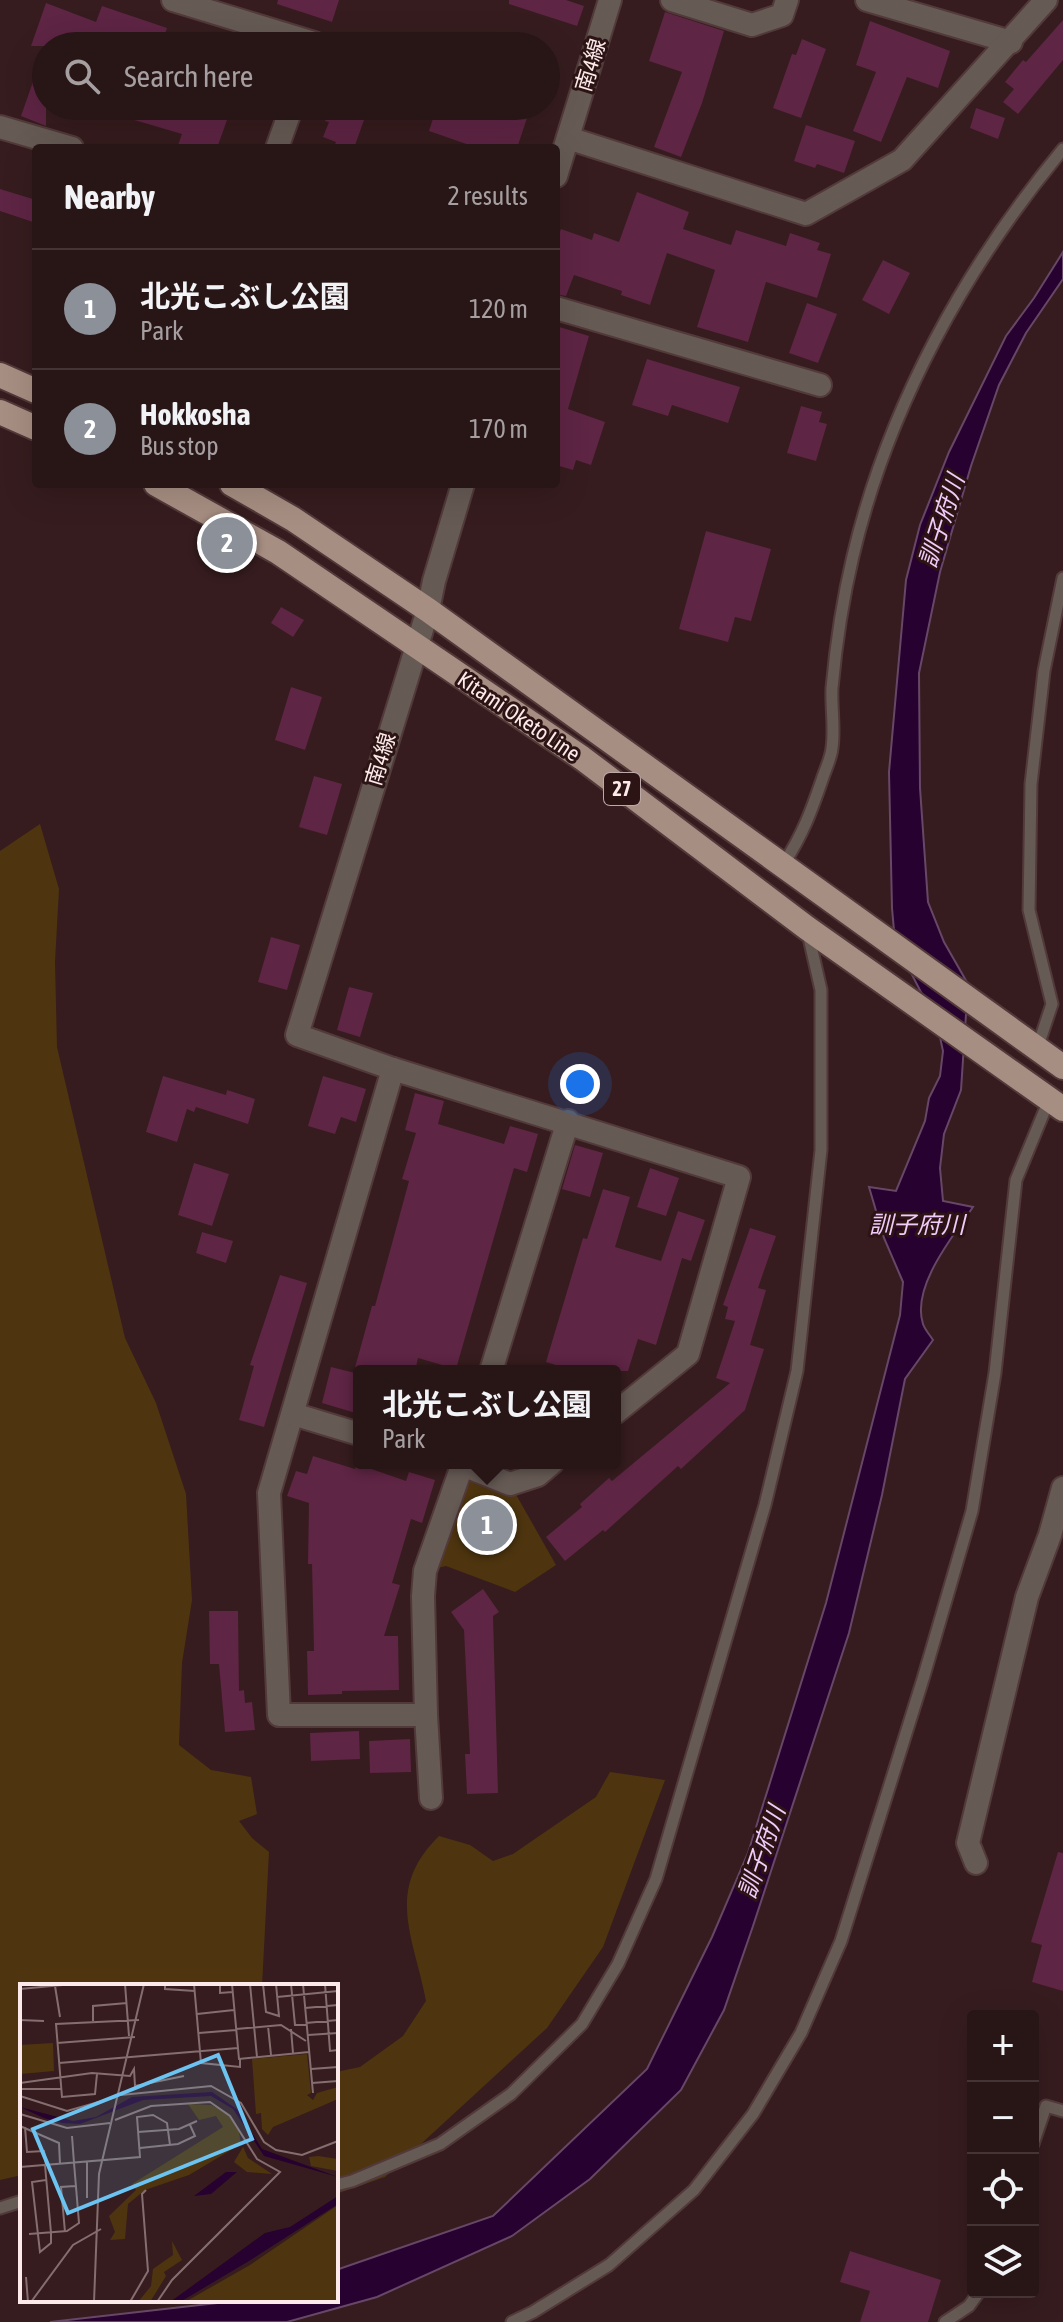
<!DOCTYPE html>
<meta charset="utf-8">
<style>
body{margin:0;font-family:"Asap Condensed","Noto Sans JP",sans-serif;background:#301e1f;color:#f1f3f6}
.controls{position:absolute;right:24px;bottom:24px;display:grid;overflow:hidden;border-radius:8px;box-shadow:0 8px 32px #0002}
.controls button{width:72px;height:72px;display:grid;place-items:center;padding:0;border:0;border-bottom:2px solid #443435;background:#281516;color:#f1f3f6;font:40px sans-serif}
.you{position:absolute;left:580px;top:1084px;width:28px;height:28px;margin:-20px;border:6px solid #fff;border-radius:50%;background:#1a73e8;box-shadow:0 0 0 12px #1a73e833}
.badge{display:grid;place-items:center;width:52px;height:52px;border-radius:50%;background:#8c9099;color:#fff;font-size:26px;font-weight:700}
.pin{position:absolute;translate:-50% -50%;border:4px solid #fff;box-shadow:0 2px 8px #0006}
.popup{position:absolute;left:353px;top:1365px;width:268px;height:104px;box-sizing:border-box;display:grid;place-content:center;border-radius:8px;background:#281516;filter:drop-shadow(0 2px 6px #0005);font-size:26px;white-space:nowrap;color:#a59fa1}
.popup b{font-size:30px;color:#f1f3f6}
.popup::after{content:'';position:absolute;left:50%;top:100%;margin-left:-16px;border:16px solid transparent;border-top-color:#281516}
.list{margin:0;padding:0;list-style:none}
h2{display:flex;justify-content:space-between;align-items:center;height:104px;margin:0;padding:0 32px;font-size:34px}
h2 small{font-size:26px;font-weight:400;color:#a59fa1}
.list li{display:grid;grid-template-columns:52px 1fr auto;gap:24px;align-items:center;box-sizing:border-box;height:120px;padding:0 32px;border-top:2px solid #443435}
.list b{display:block;font-size:30px;white-space:nowrap}
.list p{margin:0;font-size:26px;white-space:nowrap;color:#a59fa1}
.list em{font-size:26px;font-style:normal;color:#a59fa1}
.icon{flex:none;width:44px;height:44px;fill:none;stroke:currentColor;stroke-width:2;stroke-linecap:round;stroke-linejoin:round}
.map{position:relative;flex:none;width:1063px;height:2322px;overflow:hidden}
.search{position:absolute;background:#281516;box-shadow:0 8px 32px #0002;left:32px;top:32px;width:528px;height:88px;display:flex;align-items:center;gap:20px;box-sizing:border-box;padding:0 28px;border-radius:44px;color:#a59fa1;font-size:30px}
.panel{position:absolute;background:#281516;box-shadow:0 8px 32px #0002;left:32px;top:144px;width:528px;height:344px;border-radius:8px}
.map>svg:first-child{display:block}
.green{fill:#4e350f}
.water{fill:#27012f;stroke:#674767;stroke-width:2}
.building{fill:#5e2544}
.lines{fill:none;stroke-linecap:round;stroke-linejoin:round}
.lane-casing{stroke:#52393a;stroke-width:15}
.street-casing{stroke:#52393a;stroke-width:26}
.primary-casing{stroke:#52393a;stroke-width:28}
.lane{stroke:#665a54;stroke-width:11}
.street{stroke:#665a54;stroke-width:22}
.primary{stroke:#a78e82;stroke-width:24}
.labels{text-anchor:middle;stroke-width:6;stroke-linejoin:round;paint-order:stroke}
.shield{fill:#2c1314;stroke:#bea9a9;stroke-width:2}
.shield-label{font-size:20px;font-weight:bold;fill:#fce9e9}
.street-label{font-size:22px;fill:#fce9e9;stroke:#2c1314}
.water-label{font-size:24px;font-style:italic;fill:#f1ccfa;stroke:#2c1314}
.inset-road{fill:none;stroke:#856e6f;stroke-width:2}
.view{fill:#6bc3f2;fill-opacity:0.15;stroke:#6bc3f2;stroke-width:4}
.inset-edge{fill:none;stroke:#fce9e9;stroke-width:4}
</style>
<div class="map">
<svg width="1063" height="2322" viewBox="0 0 1063 2322">
<rect width="100%" height="100%" fill="#361c1e"/>
<!-- green -->
<g class="green">
<polygon points="40,824 59,889 55,962 57,1047 125,1338 156,1403 186,1494 192,1600 182,1663 179,1745 211,1770 251,1777 257,1814 239,1821 252,1838 269,1852 262,1986 22,1986 22,2175 0,2180 0,851"/>
<polygon points="462,1464 510,1484 556,1565 515,1592 446,1566 425,1571"/>
<path d="M610,1772L665,1780L603,1947L547,2028L385,2177L336,2194V2072L360,2067L403,2036L426,2001C414,1937 384,1890 439,1836L470,1845L493,1861L513,1854L596,1797Z"/>
</g>
<!-- water -->
<path class="water" d="M1063,252V279L1026,333L999,385L971,466L940,572L919,673L920,788L928,902L944,942L968,984L961,1090L944,1134L940,1168L943,1201L973,1207C953,1236 911,1287 923,1324C925,1330 930,1335 933,1340L905,1379L882,1495L849,1633L753,1926L724,2010L681,2090L590,2179L512,2236L377,2297L287,2322H50L244,2300H336V2270L493,2216L647,2069L712,1937L748,1853L826,1603L900,1315L903,1282L884,1238L869,1187L896,1191L925,1121L929,1098L940,1076L943,1051L937,1023L895,942L892,908L889,772L906,580L920,525L949,452L1006,336L1034,298Z"/>
<!-- building -->
<g class="building">
<polygon points="278,0 339,0 332,22 277,4"/>
<polygon points="509,0 566,0 584,6 577,26 509,4"/>
<polygon points="46,3 96,22 102,6 167,28 161,46 31,46"/>
<polygon points="665,12 724,31 702,103 681,157 654,147 682,72 649,61"/>
<polygon points="1063,20 1063,60 1018,114 1003,102 1014,89 1005,82 1023,60 1026,62"/>
<polygon points="870,21 950,51 938,88 907,77 881,142 853,131 876,72 856,65"/>
<polygon points="802,39 826,49 801,118 773,108 792,54 796,55"/>
<polygon points="43,53 46,53 46,126 21,116"/>
<polygon points="105,106 232,106 217,148 177,148 182,134 104,111"/>
<polygon points="331,106 369,106 354,148 334,148 336,142 323,137 329,122 325,121"/>
<polygon points="437,106 501,106 528,115 517,148 478,148 429,131"/>
<polygon points="976,108 1005,118 998,139 970,128"/>
<polygon points="806,125 855,141 844,173 817,164 815,168 794,161"/>
<polygon points="0,189 36,200 36,223 0,211"/>
<polygon points="637,192 689,212 683,229 731,245 736,230 786,246 790,233 820,243 817,250 831,254 817,298 766,282 748,342 697,327 715,270 667,253 650,305 621,295 622,291 574,275 566,296 556,294 556,243 561,229 592,240 594,233 619,242"/>
<polygon points="883,260 910,273 889,314 862,300"/>
<polygon points="807,303 837,314 818,363 789,353"/>
<polygon points="556,326 589,336 568,409 605,422 591,465 576,460 573,470 556,465"/>
<polygon points="647,359 740,387 728,423 672,405 668,416 632,405"/>
<polygon points="801,406 822,412 819,422 827,424 816,461 787,453"/>
<polygon points="706,531 771,549 751,621 735,617 728,642 679,629"/>
<polygon points="281,607 304,620 293,637 271,623"/>
<polygon points="291,687 322,697 305,750 275,740"/>
<polygon points="314,776 342,784 327,835 299,827"/>
<polygon points="271,937 300,945 287,990 258,982"/>
<polygon points="349,987 373,993 360,1037 337,1030"/>
<polygon points="163,1076 226,1095 227,1090 255,1099 248,1124 196,1107 194,1112 187,1109 177,1142 146,1132"/>
<polygon points="323,1076 366,1089 356,1122 341,1117 335,1134 308,1126"/>
<polygon points="415,1093 444,1101 438,1124 504,1144 510,1126 538,1134 527,1172 514,1168 456,1369 418,1358 415,1371 354,1371 372,1306 375,1306 409,1181 402,1179 416,1133 405,1130"/>
<polygon points="575,1145 603,1153 590,1197 562,1189"/>
<polygon points="194,1163 229,1174 212,1226 178,1215"/>
<polygon points="650,1168 679,1178 666,1216 637,1207"/>
<polygon points="603,1189 630,1197 615,1247 661,1261 678,1211 705,1220 691,1261 682,1258 656,1345 638,1339 628,1371 576,1371 546,1362 583,1238 587,1239"/>
<polygon points="750,1228 776,1236 758,1288 766,1290 750,1345 764,1349 745,1410 681,1469 678,1466 605,1532 603,1530 565,1561 546,1537 582,1507 580,1504 609,1478 612,1481 730,1383 716,1378 735,1321 725,1319 728,1307 723,1305"/>
<polygon points="202,1232 233,1241 226,1263 196,1253"/>
<polygon points="280,1275 307,1283 264,1427 239,1420 254,1366 250,1365"/>
<polygon points="331,1367 359,1374 359,1414 322,1403"/>
<polygon points="313,1456 355,1469 357,1464 406,1481 409,1472 435,1480 422,1523 411,1519 392,1583 400,1585 384,1636 398,1636 399,1690 342,1691 342,1694 308,1695 307,1651 314,1651 312,1564 308,1564 309,1503 287,1496 296,1471 307,1474"/>
<polygon points="483,1589 499,1612 493,1616 498,1793 467,1794 465,1754 470,1754 464,1630 451,1612"/>
<polygon points="209,1611 238,1611 239,1691 244,1690 245,1703 252,1702 255,1730 225,1732 219,1664 210,1664"/>
<polygon points="359,1731 360,1759 311,1761 310,1733"/>
<polygon points="410,1739 411,1772 370,1773 369,1741"/>
<polygon points="1058,1852 1063,1853 1063,1991 1032,1982 1042,1945 1031,1942"/>
<polygon points="850,2251 941,2280 928,2322 860,2322 870,2291 840,2282"/>
</g>
<g class="lines">
<defs>
<g id="lane">
<path d="M783,865C803,834 811,812 823,777C826,768 831,758 832,748C835,728 831,708 832,688C836,644 843,598 853,556C888,407 966,266 1063,149"/>
<polyline points="1037,1049 1052,1004 1029,910 1031,784 1044,671 1063,578"/>
<polyline points="1033,2144 1046,2106 1063,2111"/>
<polyline points="336,2185 352,2181 440,2144 511,2094 582,2024 618,1964 656,1879 765,1505 797,1371 821,1150 821,990 808,933"/>
<polyline points="0,2208 22,2201"/>
<polyline points="512,2322 533,2312 609,2265 694,2190 753,2114 801,2033 841,1941 923,1679 972,1511 995,1373 1016,1180 1049,1100"/>
<polyline points="945,2322 969,2306 979,2292"/>
</g>
<g id="street">
<polyline points="173,0 314,43 313,46"/>
<polyline points="672,0 752,25 782,15 787,0"/>
<polyline points="867,0 1011,42"/>
<polyline points="0,127 72,148"/>
<polyline points="568,138 806,214 902,160 1046,0"/>
<polyline points="277,148 292,106"/>
<polyline points="556,176 610,0"/>
<polyline points="556,308 820,385"/>
<polyline points="463,484 434,581 428,610 297,1035 393,1069 739,1177 688,1354 615,1413"/>
<polyline points="393,1069 269,1493 279,1715 426,1715"/>
<polyline points="491,1371 568,1121"/>
<polyline points="293,1414 359,1434"/>
<polyline points="458,1463 510,1484 538,1475 552,1463"/>
<polyline points="431,1798 426,1715 423,1596 425,1571 463,1463"/>
<polyline points="976,1863 968,1843 1027,1597 1050,1535 1063,1488"/>
</g>
<g id="primary">
<polyline points="0,375 36,391"/>
<polyline points="0,412 36,428"/>
<polyline points="156,484 278,552 582,758 807,928 1063,1109"/>
<polyline points="232,484 293,519 428,610 1063,1067"/>
</g>
</defs>
<!-- lane casing -->
<use href="#lane" class="lane-casing"/>
<!-- street casing -->
<use href="#street" class="street-casing"/>
<!-- primary casing -->
<use href="#primary" class="primary-casing"/>
<!-- lane -->
<use href="#lane" class="lane"/>
<!-- street -->
<use href="#street" class="street"/>
<!-- primary -->
<use href="#primary" class="primary"/>
</g>
<g class="labels">
<!-- shield labels -->
<rect class="shield" x="604" y="773" width="36" height="32" rx="6"/>
<g class="shield-label">
<text x="622" y="796">27</text>
</g>
<!-- street labels -->
<g class="street-label">
<text transform="translate(590 65) rotate(-73)" y="8">南4線</text>
<text transform="translate(519 716) rotate(34)" y="8">Kitami Oketo Line</text>
<text transform="translate(380 759) rotate(-73)" y="8">南4線</text>
</g>
<!-- water labels -->
<g class="water-label">
<text transform="translate(942 521) rotate(-72)" y="8">訓子府川</text>
<text x="917" y="1233">訓子府川</text>
<text transform="translate(762 1852) rotate(-71)" y="8">訓子府川</text>
</g>
</g>
<!-- overview -->
<g transform="translate(20 1984)">
<rect width="318" height="318" fill="#361c1e"/>
<path d="M33,59L34,87L0,90V61ZM287,70L291,109L287,111L293,116L297,109L318,103V115L253,143L248,151L242,145L241,129L236,130L232,75ZM168,120L191,121L208,129L218,143L221,160L169,191L125,206L108,220L105,255L90,256L95,248L89,232L116,206L112,200L203,143L196,132L179,136ZM223,163L228,174L252,190L227,188L214,178ZM298,172L318,175V187L291,182L289,173ZM318,221V318H165L230,281ZM152,257L162,276L144,288L146,292L130,318H118L131,302L133,285L153,271Z" fill="#4e350f"/>
<path d="M192,108L218,126L242,165L318,193L244,172L213,125L191,112L123,116L60,140L42,139L24,134L0,123L53,137L76,133L112,113ZM206,188H217L191,210L174,212ZM318,212V220L229,277L160,318H150L245,249L270,243Z" fill="#27012f"/>
<path class="inset-road" d="M105,0L109,52M145,0V5L175,7M174,0L181,79L220,83V75M208,0L200,1V9L213,8M212,0L219,75L289,68M230,0L237,73M243,0L246,28L259,32L256,0M271,0L275,41H287M283,0L293,109M305,0L310,67L318,66M35,2L40,33M0,5L53,0M257,13L318,7M285,24L318,21M177,30L214,26M0,36L24,37M73,37V22L107,19M286,39L318,36M248,42L251,71M216,45L261,41L286,57M271,45L273,69M179,49L216,46M288,51L318,49M37,59L115,53M39,79L218,64M291,85L318,83M77,90L75,110L42,113L36,40L119,36M0,99L72,89L110,92L114,85L115,102L164,92M292,99L318,97M0,105H41M101,111L191,102L221,119L244,158L256,166L282,171L318,157M0,112L47,127L96,113M0,130L47,144L90,139M95,136L131,122L190,118L210,132L237,175L260,188L152,296L137,318M0,142L39,159L40,180M5,143L7,168L24,167L26,181M118,148L159,145L177,137M52,152L54,179M120,164L158,160L175,152L170,141M67,178V214M25,181L31,249V259L20,268L12,198L26,196M0,183L120,173L117,133L133,131L147,139L150,161M45,248L41,203L55,202M9,250L47,247L59,239L54,179M6,293L8,318M11,318L53,261L81,245M74,318L79,190L124,0M110,318L128,287L122,210L126,206"/>
<path class="view" d="M198,71L232,155L48,229L13,145Z"/>
<rect width="318" height="318" class="inset-edge"/>
</g>
</svg>
<div class="controls">
<button>+</button>
<button>−</button>
<button><svg class="icon" aria-label="locate" viewBox="0 0 24 24"><circle cx="12" cy="12" r="6"/><path d="M12 2v4M12 18v4M2 12h4M18 12h4"/></svg></button>
<button><svg class="icon" aria-label="layers" viewBox="0 0 24 24"><path d="M12 4l9 5-9 5-9-5zM3 14l9 5 9-5"/></svg></button>
</div>
<div class="you"></div>
<div class="pin badge" style="left:487px;top:1525px">1</div>
<div class="popup"><b>北光こぶし公園</b>Park</div>
<div class="pin badge" style="left:227px;top:543px">2</div>
<div class="search"><svg class="icon" aria-label="search" viewBox="0 0 24 24"><circle cx="10" cy="10" r="6"/><path d="M15 15l6 6"/></svg>Search here</div>
<section class="panel">
<h2>Nearby<small>2 results</small></h2>
<ul class="list">
<li><span class="badge">1</span><div><b>北光こぶし公園</b><p>Park</p></div><em>120 m</em></li>
<li><span class="badge">2</span><div><b>Hokkosha</b><p>Bus stop</p></div><em>170 m</em></li>
</ul>
</section>
</div>
